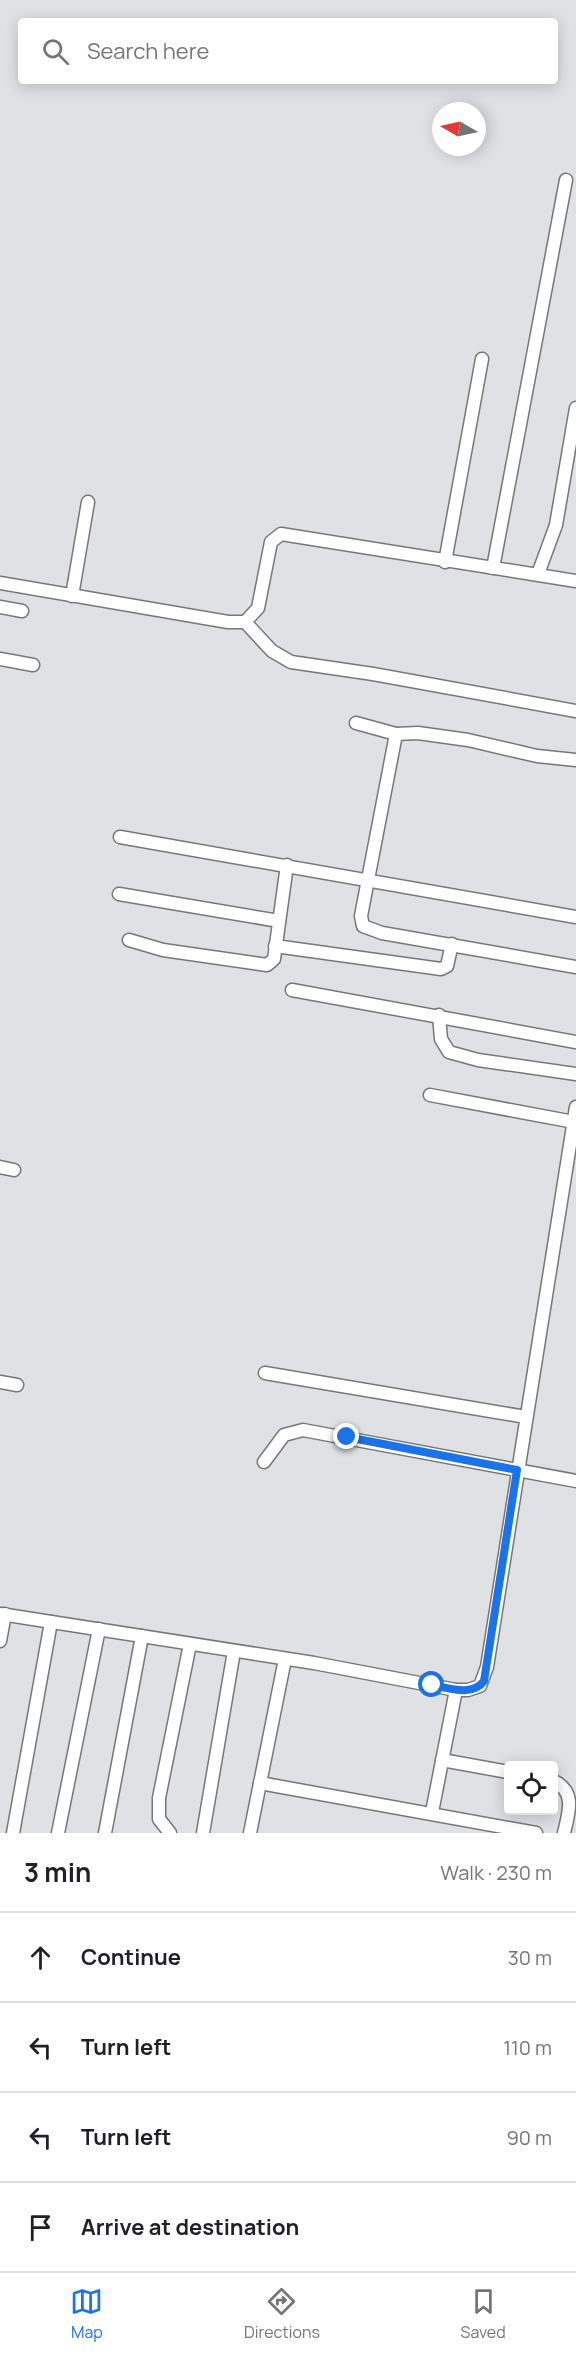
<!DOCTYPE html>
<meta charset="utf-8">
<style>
body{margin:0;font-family:Manrope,sans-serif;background:#f2f2f2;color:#202124}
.controls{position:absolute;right:18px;bottom:18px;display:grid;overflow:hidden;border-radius:6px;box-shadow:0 3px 15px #0003}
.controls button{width:54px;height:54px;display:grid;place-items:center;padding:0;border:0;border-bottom:2px solid #e0e0e0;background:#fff;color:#202124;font:30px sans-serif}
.compass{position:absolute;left:432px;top:102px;width:54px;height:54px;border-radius:50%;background:#fff;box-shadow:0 3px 15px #0003;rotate:279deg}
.stop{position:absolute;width:18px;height:18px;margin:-14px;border:4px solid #1a73e8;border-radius:50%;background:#fff}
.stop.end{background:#1a73e8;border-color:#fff;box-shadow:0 2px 6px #0008}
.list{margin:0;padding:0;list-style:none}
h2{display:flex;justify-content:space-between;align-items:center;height:78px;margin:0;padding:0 24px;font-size:26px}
h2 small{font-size:20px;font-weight:400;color:#757577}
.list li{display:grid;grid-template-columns:39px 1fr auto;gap:18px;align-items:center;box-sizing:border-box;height:90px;padding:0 24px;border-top:2px solid #e0e0e0}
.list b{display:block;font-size:22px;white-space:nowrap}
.list em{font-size:20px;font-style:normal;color:#757577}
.icon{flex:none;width:33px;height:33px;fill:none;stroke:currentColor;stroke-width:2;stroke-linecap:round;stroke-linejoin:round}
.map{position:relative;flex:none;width:576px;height:1833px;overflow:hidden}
.search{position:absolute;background:#fff;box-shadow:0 3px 15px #0003;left:18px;right:18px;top:18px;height:66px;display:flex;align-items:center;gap:15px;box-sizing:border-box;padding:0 21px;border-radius:6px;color:#757577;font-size:22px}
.sheet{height:438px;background:#fff}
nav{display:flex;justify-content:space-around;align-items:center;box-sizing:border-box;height:84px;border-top:2px solid #e0e0e0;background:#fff;font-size:16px;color:#757577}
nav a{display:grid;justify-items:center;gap:3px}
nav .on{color:#1a73e8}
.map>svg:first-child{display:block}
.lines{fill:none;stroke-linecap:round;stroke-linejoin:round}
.street-casing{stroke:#757779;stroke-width:15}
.street{stroke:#fff;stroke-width:12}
.route{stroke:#1a73e8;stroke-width:8}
</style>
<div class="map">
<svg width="576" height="1833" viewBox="0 0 576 1833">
<rect width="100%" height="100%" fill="#dfe1e4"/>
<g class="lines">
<defs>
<g id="street">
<polyline points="445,562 482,359"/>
<polyline points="493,568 566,180"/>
<polyline points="538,574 556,525 576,408"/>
<polyline points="0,583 228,622 245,622 258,608 271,542 281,534 576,581"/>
<polyline points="72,596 88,502"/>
<polyline points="0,607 22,611"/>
<polyline points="245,622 272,651 291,662 373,674 576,711"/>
<polyline points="0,659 33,665"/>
<polyline points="356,723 396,734 418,733 468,740 537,756 576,760"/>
<polyline points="396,734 361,916 363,926 382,933 576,967"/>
<polyline points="120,837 576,917"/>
<polyline points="119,894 279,921"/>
<polyline points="129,940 163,950 267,965 274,959 287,865"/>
<polyline points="275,946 441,969 447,966 452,944"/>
<polyline points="292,990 576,1042"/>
<polyline points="439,1015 441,1039 449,1052 478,1060 576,1074"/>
<polyline points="430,1095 574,1122"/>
<polyline points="0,1167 14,1170"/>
<polyline points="265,1373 526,1417"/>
<polyline points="0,1382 17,1385"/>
<polyline points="264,1462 284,1435 303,1430 576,1481"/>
<polyline points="0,1614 314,1663 456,1690 468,1690 480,1686 487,1667 576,1107"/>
<polyline points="0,1641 5,1614"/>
<polyline points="442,1760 508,1772"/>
<path d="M554,1781C576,1792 569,1812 564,1833"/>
<polyline points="260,1783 536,1833"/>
<polyline points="432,1812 456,1690"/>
<polyline points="13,1833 51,1622"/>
<polyline points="58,1833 99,1629"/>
<polyline points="105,1833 142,1636"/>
<polyline points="170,1833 159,1819 159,1798 190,1644"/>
<polyline points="203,1833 234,1651"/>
<polyline points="250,1833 285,1659"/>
</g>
</defs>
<!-- street casing -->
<use href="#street" class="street-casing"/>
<!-- street -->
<use href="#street" class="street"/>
</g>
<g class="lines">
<!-- route -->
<path class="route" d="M347,1437L517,1470L484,1681C472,1697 449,1688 432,1685"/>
</g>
</svg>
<div class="controls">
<button><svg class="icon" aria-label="locate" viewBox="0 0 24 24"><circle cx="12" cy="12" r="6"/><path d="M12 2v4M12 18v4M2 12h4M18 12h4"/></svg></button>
</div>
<svg class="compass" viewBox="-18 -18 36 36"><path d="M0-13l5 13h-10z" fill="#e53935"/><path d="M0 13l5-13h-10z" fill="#757577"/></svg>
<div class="stop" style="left:432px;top:1685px"></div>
<div class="stop end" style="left:347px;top:1437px"></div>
<div class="search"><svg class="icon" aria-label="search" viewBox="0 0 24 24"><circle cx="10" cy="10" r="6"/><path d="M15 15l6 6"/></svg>Search here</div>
</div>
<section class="sheet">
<h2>3 min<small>Walk · 230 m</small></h2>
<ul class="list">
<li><svg class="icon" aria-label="ahead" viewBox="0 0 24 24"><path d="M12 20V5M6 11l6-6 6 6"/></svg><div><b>Continue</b></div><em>30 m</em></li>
<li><svg class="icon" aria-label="left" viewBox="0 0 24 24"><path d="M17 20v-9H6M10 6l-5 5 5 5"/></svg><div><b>Turn left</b></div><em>110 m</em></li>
<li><svg class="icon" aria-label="left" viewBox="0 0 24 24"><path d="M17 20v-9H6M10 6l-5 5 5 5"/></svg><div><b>Turn left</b></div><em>90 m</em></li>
<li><svg class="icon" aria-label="arrive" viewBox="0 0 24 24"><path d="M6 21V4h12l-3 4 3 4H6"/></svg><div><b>Arrive at destination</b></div></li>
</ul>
</section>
<nav>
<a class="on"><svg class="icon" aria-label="map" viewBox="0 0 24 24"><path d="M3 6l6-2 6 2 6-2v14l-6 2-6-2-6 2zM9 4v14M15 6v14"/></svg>Map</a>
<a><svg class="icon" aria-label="directions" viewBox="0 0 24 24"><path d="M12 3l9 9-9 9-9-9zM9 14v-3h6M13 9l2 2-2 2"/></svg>Directions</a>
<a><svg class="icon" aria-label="saved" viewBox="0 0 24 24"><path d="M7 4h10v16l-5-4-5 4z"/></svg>Saved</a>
</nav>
